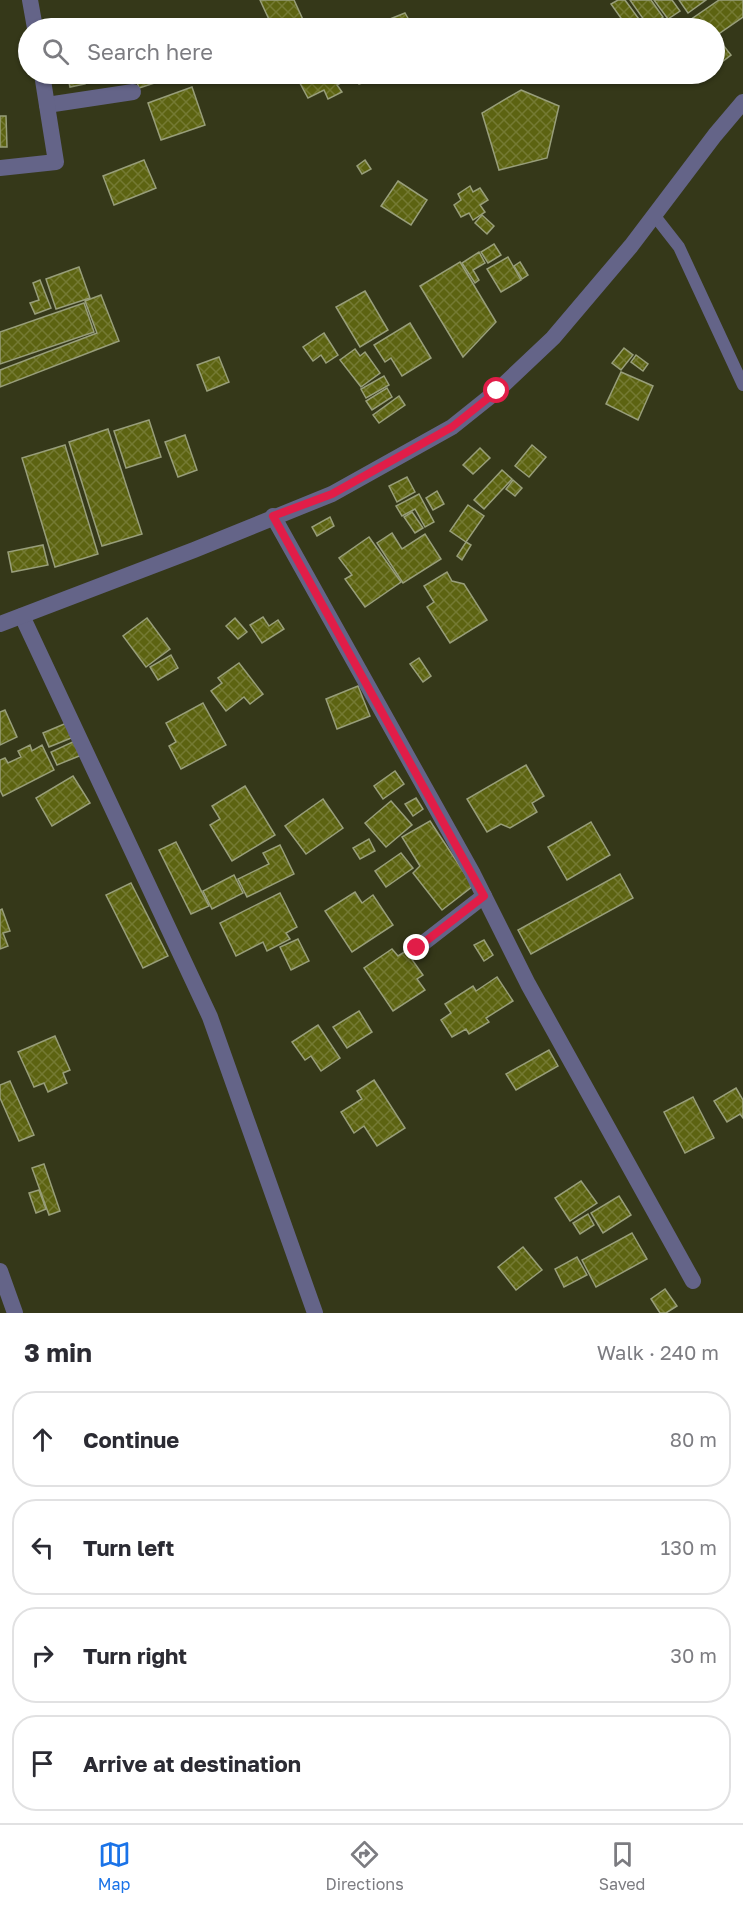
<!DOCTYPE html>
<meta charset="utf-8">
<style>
body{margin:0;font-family:"Golos Text",sans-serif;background:#f7f7f7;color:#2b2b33}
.stop{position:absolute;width:18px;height:18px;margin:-14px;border:4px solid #e11d48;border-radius:50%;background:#fff}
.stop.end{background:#e11d48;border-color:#fff;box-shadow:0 2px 6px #0008}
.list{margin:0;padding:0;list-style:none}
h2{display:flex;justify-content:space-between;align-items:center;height:78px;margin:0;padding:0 24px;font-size:26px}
h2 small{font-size:20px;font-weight:400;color:#7c7c81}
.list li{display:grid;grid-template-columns:39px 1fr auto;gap:18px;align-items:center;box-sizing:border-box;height:96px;margin:0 12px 12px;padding:0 12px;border:2px solid #e1e1e2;border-radius:24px}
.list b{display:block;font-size:22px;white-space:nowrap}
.list em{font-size:20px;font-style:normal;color:#7c7c81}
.icon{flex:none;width:33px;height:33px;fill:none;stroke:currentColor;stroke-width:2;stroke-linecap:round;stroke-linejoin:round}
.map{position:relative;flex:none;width:743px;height:1313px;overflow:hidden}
.search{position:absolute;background:#fff;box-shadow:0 2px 4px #0004;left:18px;right:18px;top:18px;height:66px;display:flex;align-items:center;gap:15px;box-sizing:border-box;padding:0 21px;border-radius:33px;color:#7c7c81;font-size:22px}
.sheet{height:510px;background:#fff}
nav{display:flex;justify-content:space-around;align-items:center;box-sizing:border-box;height:84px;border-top:2px solid #e1e1e2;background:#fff;font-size:16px;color:#7c7c81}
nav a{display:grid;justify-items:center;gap:3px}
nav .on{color:#1a73e8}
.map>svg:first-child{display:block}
.building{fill:url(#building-cross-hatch);stroke:#989e7a;stroke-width:1.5}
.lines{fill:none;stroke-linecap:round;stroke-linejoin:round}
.service{stroke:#646488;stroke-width:12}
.minor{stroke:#646488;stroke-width:16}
.route{stroke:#e11d48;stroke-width:8}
</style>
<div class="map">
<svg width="743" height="1313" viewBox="0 0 743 1313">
<defs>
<pattern id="building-cross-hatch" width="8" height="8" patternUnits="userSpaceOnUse" patternTransform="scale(1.5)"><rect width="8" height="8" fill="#5c6311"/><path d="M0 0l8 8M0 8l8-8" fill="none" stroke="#747a33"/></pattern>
</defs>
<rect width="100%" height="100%" fill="#353819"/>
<!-- building -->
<g class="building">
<polygon points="260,0 294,0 304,22 291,28 273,28"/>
<polygon points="618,0 625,0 644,26 641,28 628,28 611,4"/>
<polygon points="630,0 651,0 663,17 649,27"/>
<polygon points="654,0 672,0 680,11 668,19"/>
<polygon points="679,0 706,0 688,13"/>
<polygon points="719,0 743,0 743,17 714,37 714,28 695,28 690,20"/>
<polygon points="405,13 409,20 401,23 403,28 394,28 390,19"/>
<polygon points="720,41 731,55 714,68 714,46"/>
<polygon points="67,74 83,74 85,84 70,87"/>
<polygon points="134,74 175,74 176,76 139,88"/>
<polygon points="295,74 345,74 348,79 337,85 342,92 328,99 324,90 308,98"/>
<polygon points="355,74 389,74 359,84"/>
<polygon points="398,74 410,74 412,78 402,83"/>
<polygon points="192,87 205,125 161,140 148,103"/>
<polygon points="521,90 559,106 547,158 499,170 482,113"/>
<polygon points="0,116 6,116 7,147 0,147"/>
<polygon points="144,160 156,188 114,205 103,176"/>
<polygon points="365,160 371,169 362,174 357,166"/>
<polygon points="398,181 427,200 411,225 381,206"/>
<polygon points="470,186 473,192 480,188 488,200 480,205 485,212 473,220 469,213 461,217 454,205 461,200 458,194"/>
<polygon points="482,215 494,226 487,234 475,223"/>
<polygon points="494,244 501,255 488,263 481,252"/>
<polygon points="479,252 485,263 473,270 479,280 475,283 462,263"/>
<polygon points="508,257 521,280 501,292 487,269"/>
<polygon points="460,262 496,322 463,357 420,286"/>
<polygon points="520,262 528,275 522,279 514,266"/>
<polygon points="79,267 90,298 56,309 46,279"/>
<polygon points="40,280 51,308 35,314 30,303 39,300 33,283"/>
<polygon points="365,291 388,330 360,347 336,307"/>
<polygon points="101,295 119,341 0,387 0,370 97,333 85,301"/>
<polygon points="84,303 94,332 0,364 0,332"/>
<polygon points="410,323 431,358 402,376 391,358 385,362 374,345"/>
<polygon points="324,333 338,355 326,363 321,355 313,361 303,347"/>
<polygon points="624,348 633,355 621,370 612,363"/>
<polygon points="355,349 360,356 365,352 380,373 361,387 340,360"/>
<polygon points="636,355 648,364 643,371 631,362"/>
<polygon points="219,357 229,382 207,391 197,365"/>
<polygon points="621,372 653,386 638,420 606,404"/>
<polygon points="384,376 389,385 366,398 361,389"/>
<polygon points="387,388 392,397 372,410 366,401"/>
<polygon points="399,396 405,405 379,423 373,415"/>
<polygon points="149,420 161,457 126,468 114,431"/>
<polygon points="108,429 142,534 102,546 69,442"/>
<polygon points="185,435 197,470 178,477 165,442"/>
<polygon points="65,445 98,554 55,567 22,458"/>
<polygon points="532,445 546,457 529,477 515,466"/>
<polygon points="480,448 490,458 473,474 463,465"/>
<polygon points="502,470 512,479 484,509 474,500"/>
<polygon points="407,477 415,492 397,502 389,486"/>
<polygon points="513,480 522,488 515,496 506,489"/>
<polygon points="437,491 444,504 433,510 426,498"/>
<polygon points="419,494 434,522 425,527 415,509 402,516 396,506"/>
<polygon points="468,505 484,516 466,542 450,531"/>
<polygon points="412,512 423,528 415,533 404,517"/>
<polygon points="330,517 334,526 317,536 312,527"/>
<polygon points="392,533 402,549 425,534 441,559 403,583 377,543"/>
<polygon points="369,537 401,582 365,607 345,579 352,575 339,558"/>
<polygon points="466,542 471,545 462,560 457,556"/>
<polygon points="43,545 48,565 12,572 8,552"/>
<polygon points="447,572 452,581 464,584 487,620 450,643 427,607 434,602 424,586"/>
<polygon points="263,617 269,626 278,620 284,629 262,643 250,625"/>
<polygon points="147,618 170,649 146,667 123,636"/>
<polygon points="235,618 247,632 238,639 226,626"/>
<polygon points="171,655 178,668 158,680 150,667"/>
<polygon points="419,658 431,676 423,682 410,664"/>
<polygon points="239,663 263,694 250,704 244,697 226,711 211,691 222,683 218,678"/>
<polygon points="358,686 370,716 337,729 326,699"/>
<polygon points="203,703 226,745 181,769 169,746 176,742 166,723"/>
<polygon points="5,710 17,737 0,745 0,712"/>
<polygon points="69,722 76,736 49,747 43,733"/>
<polygon points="77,740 84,754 57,765 51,752"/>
<polygon points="30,745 32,751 42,745 54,770 3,796 0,790 0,760 5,758 8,763 21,757 18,751"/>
<polygon points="526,765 544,796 532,803 537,812 510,828 501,824 487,832 467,799"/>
<polygon points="395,771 404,784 383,799 374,786"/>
<polygon points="73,776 90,803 52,826 36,798"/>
<polygon points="245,786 275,835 232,861 210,825 220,819 212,806"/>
<polygon points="416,798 423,809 413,816 405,804"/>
<polygon points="323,799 343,828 306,854 285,826"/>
<polygon points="391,801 412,825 386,847 365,823"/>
<polygon points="430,821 473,886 442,910 413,873 420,866 402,837"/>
<polygon points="591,822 610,855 567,880 548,847"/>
<polygon points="369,839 375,851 360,859 353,848"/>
<polygon points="176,842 209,906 191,914 159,850"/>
<polygon points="280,845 294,874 247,897 238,879 269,864 263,853"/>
<polygon points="401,853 413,868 386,887 375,871"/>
<polygon points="620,874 633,898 531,954 518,930"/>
<polygon points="234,875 243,893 212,909 203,891"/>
<polygon points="131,883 168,956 143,968 106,895"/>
<polygon points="355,892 362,903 373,895 393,925 352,952 325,911"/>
<polygon points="280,893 297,927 286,933 290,939 267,951 263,942 236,956 220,923"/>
<polygon points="2,909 10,931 3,933 8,946 0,949 0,910"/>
<polygon points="298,939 309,961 291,970 280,947"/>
<polygon points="484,940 493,955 484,961 474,945"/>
<polygon points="392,949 398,956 406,951 423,975 417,979 425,990 393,1011 364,968"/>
<polygon points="497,977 513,1001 486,1018 489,1022 469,1034 466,1029 452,1037 441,1020 451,1013 445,1004 473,986 476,991"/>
<polygon points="359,1011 372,1032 347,1048 333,1027"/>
<polygon points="318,1025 340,1058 321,1071 311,1056 305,1060 292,1042"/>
<polygon points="55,1036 70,1070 63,1073 67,1083 48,1092 44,1083 34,1087 18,1052"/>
<polygon points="549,1050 558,1066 516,1090 506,1074"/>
<polygon points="374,1080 405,1128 377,1146 364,1126 354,1133 341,1112 362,1099 357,1091"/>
<polygon points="10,1081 34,1135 19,1141 0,1098 0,1085"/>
<polygon points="736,1088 743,1100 743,1118 740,1114 727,1122 714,1101"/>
<polygon points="693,1097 714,1138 685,1153 664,1112"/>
<polygon points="44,1164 60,1211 49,1215 32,1168"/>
<polygon points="581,1181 597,1203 570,1221 555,1198"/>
<polygon points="39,1190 46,1209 36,1213 29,1193"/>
<polygon points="619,1196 631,1215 603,1233 591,1213"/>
<polygon points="588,1214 594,1225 580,1234 573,1223"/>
<polygon points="632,1233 647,1259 596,1287 582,1260"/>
<polygon points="523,1247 542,1270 516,1290 498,1267"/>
<polygon points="577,1257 587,1275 564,1287 555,1269"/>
<polygon points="665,1289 677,1306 666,1313 660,1313 651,1299"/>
</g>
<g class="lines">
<!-- service -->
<polyline class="service" points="654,215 679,247 743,385"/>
<!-- minor -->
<g class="minor">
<polyline points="30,0 35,28"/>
<polyline points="47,105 133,92"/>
<polyline points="0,168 56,162 42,74"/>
<polyline points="273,516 473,874 528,984 693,1281"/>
<polyline points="22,616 210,1017 315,1313"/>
<polyline points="0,624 194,550 332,494 452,427 497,391 553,338 631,246 715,135 743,102"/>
<polyline points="417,948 484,896"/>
<polyline points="0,1271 15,1313"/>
</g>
</g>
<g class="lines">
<!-- route -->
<polyline class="route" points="417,948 484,896 273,516 332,494 452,427 497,391"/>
</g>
</svg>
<div class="stop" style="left:497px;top:391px"></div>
<div class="stop end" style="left:417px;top:948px"></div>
<div class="search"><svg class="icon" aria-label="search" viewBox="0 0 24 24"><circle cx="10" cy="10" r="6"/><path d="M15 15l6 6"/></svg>Search here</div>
</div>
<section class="sheet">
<h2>3 min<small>Walk · 240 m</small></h2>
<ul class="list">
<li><svg class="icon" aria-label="ahead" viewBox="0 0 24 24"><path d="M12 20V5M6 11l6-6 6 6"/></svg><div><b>Continue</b></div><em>80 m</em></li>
<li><svg class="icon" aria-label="left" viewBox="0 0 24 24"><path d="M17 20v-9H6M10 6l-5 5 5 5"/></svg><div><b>Turn left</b></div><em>130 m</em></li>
<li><svg class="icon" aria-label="right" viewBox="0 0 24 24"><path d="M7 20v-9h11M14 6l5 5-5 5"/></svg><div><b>Turn right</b></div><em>30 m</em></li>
<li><svg class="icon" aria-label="arrive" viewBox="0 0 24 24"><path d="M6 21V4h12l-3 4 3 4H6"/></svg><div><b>Arrive at destination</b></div></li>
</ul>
</section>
<nav>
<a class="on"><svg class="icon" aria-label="map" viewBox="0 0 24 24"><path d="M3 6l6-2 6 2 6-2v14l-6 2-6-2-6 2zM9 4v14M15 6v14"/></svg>Map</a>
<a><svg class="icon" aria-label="directions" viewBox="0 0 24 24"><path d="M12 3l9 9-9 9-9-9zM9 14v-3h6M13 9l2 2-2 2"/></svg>Directions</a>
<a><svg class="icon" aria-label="saved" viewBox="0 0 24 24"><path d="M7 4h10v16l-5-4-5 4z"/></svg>Saved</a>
</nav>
